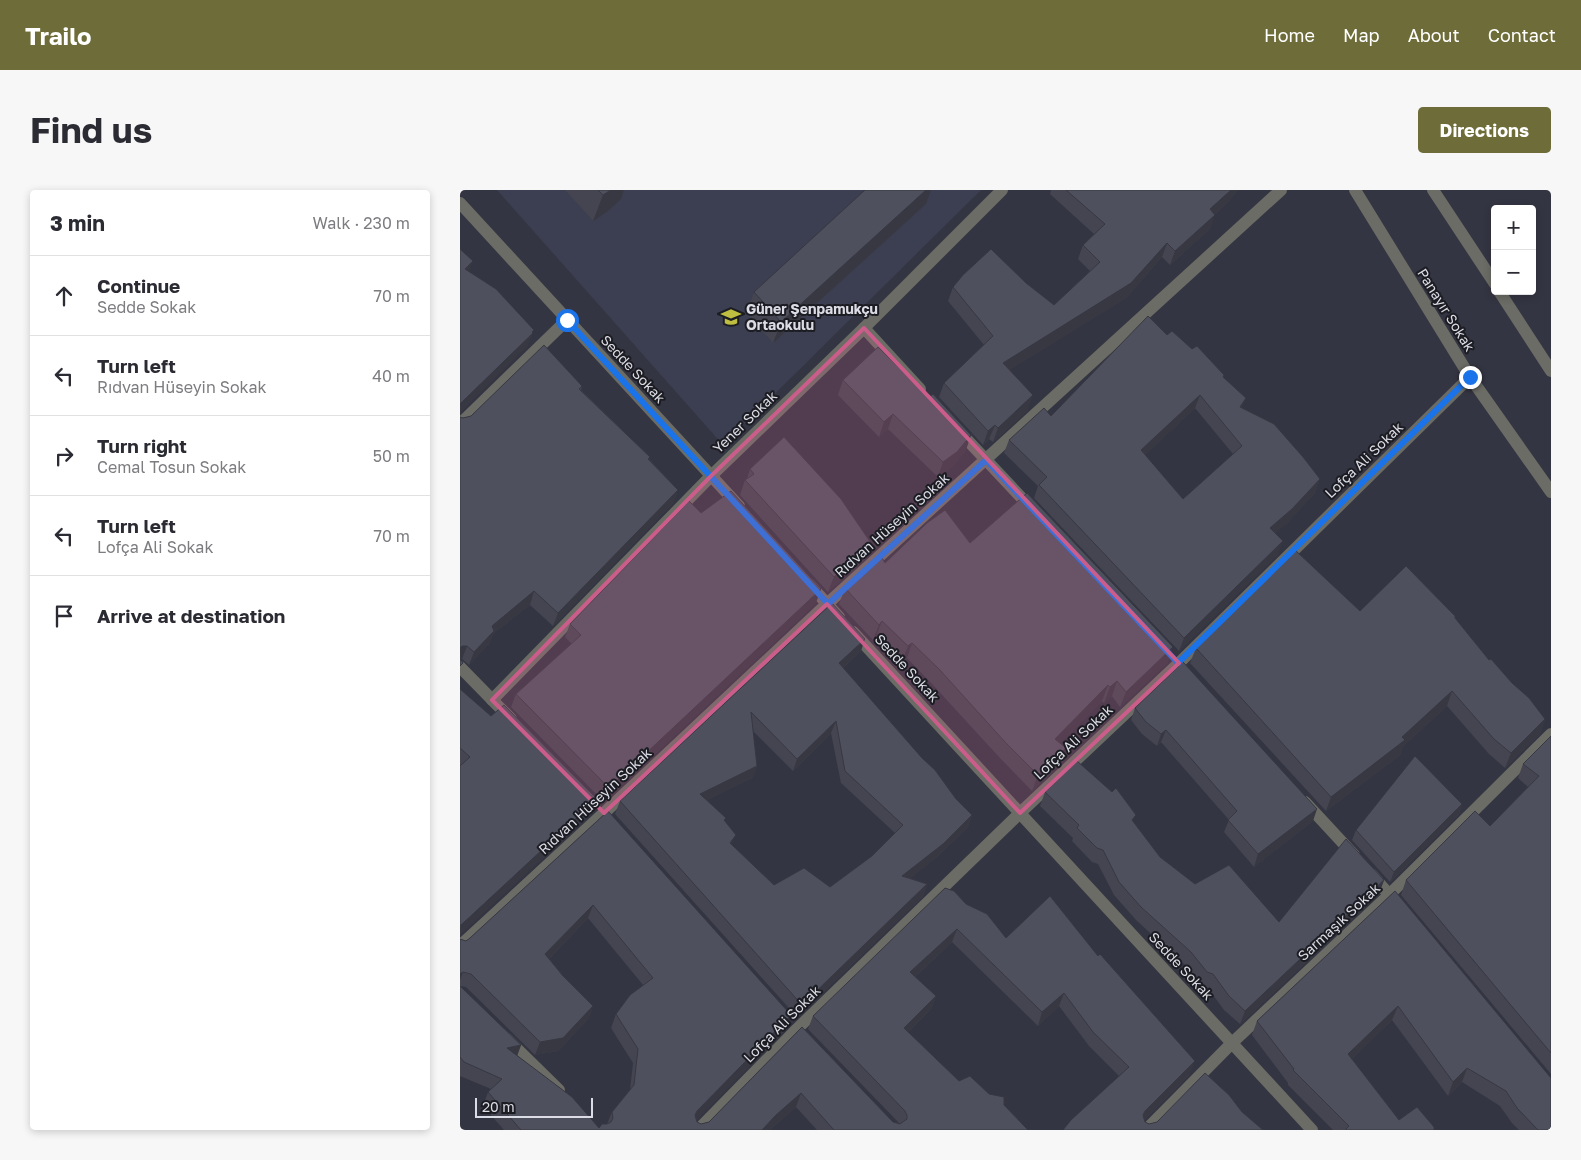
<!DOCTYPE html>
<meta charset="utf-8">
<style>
body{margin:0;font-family:"Golos Text",sans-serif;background:#f7f7f7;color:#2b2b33}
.controls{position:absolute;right:15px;top:15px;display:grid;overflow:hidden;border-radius:5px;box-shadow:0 2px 8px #0003}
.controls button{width:45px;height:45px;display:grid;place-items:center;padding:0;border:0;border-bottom:1px solid #e1e1e2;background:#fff;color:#2b2b33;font:25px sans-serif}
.scale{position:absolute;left:15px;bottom:12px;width:118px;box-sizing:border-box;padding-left:5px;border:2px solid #dbdce5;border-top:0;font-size:14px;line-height:18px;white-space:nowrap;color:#dbdce5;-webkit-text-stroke:4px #1c1d23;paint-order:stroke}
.stop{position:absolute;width:15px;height:15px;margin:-11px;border:4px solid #1a73e8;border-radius:50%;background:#fff}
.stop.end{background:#1a73e8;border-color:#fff;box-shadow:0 1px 5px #0008}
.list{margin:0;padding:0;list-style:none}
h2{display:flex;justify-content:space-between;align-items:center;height:65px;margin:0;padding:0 20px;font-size:21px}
h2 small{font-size:16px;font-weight:400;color:#7c7c81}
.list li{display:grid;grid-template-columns:32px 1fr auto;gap:15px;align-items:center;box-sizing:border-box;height:80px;padding:0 20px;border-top:1px solid #e1e1e2}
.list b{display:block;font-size:19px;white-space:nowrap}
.list p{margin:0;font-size:16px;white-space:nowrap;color:#7c7c81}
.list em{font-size:16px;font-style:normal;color:#7c7c81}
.icon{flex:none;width:28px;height:28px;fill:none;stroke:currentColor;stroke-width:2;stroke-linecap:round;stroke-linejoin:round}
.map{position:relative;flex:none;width:1091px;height:940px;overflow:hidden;border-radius:5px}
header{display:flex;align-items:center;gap:30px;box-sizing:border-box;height:70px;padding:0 25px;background:#6e6d39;color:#fff}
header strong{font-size:24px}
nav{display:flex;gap:28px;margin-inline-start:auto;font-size:18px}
.intro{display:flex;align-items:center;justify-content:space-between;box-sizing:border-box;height:120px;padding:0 30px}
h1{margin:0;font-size:35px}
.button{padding:12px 22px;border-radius:5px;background:#6e6d39;color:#fff;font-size:18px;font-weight:700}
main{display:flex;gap:30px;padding:0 30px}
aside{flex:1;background:#fff;border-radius:5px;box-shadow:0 2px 8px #0003}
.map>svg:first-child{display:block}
.built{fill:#3c3e51}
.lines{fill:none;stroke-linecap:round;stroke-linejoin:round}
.minor{stroke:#6b6c65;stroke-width:12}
.wall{fill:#444551;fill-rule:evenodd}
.shaded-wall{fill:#373842}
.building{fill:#4f505e;stroke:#373842;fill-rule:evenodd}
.route{stroke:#1a73e8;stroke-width:6}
.marked{fill:#cb5d8b;fill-opacity:0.2;stroke:#cb5d8b;stroke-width:4;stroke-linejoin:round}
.labels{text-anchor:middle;stroke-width:4;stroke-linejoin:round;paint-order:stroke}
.poi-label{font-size:14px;font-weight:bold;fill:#dbdce5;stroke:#1c1d23;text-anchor:start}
.street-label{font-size:14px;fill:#dbdce5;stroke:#1c1d23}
</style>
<header>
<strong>Trailo</strong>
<nav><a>Home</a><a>Map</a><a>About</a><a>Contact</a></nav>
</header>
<div class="intro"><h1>Find us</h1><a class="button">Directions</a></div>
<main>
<aside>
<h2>3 min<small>Walk · 230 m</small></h2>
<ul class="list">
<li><svg class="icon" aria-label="ahead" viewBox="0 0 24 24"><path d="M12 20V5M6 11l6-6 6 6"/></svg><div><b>Continue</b><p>Sedde Sokak</p></div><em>70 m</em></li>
<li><svg class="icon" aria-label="left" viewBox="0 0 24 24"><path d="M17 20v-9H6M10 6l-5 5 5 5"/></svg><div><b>Turn left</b><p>Rıdvan Hüseyin Sokak</p></div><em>40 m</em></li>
<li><svg class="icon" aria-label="right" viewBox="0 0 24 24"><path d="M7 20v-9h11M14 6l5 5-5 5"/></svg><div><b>Turn right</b><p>Cemal Tosun Sokak</p></div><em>50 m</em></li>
<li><svg class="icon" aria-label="left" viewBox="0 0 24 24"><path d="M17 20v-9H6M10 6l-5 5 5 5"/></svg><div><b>Turn left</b><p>Lofça Ali Sokak</p></div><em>70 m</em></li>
<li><svg class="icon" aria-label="arrive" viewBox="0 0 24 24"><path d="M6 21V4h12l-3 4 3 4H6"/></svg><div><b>Arrive at destination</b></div></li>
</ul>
</aside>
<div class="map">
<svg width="1091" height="940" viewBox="0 0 1091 940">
<rect width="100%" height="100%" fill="#343542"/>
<!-- built -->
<polygon class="built" points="37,0 521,0 263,255"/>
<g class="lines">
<!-- minor -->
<g class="minor">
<polyline points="895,0 1010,187 1091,302"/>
<polyline points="973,0 1035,94"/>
<polyline points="0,13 279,316"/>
<polyline points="1039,101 1091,181"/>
<polyline points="404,138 460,199"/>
<polyline points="0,234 107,130"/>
<polyline points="497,239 572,319"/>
<polyline points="349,394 379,427"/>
<polyline points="393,442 852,940"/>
<polyline points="0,477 51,529"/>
<polyline points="32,510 251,286 404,138 542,0"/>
<polyline points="845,612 894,665"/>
<polyline points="911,684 941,718"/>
<polyline points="0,756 144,623 367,414 821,0"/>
<polyline points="47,849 99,900"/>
<polyline points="238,940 337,839 560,623 719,473 1010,187"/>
<polyline points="686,940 772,853 930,704 1091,544"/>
</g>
</g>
<!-- wall -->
<g class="wall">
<polygon points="105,0 164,0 161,9 148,21 133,31"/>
<polygon points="405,0 471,0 466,14 313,153 286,123 294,102"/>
<polygon points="591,0 778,0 769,11 754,25 750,39 710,75 702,67 666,108 549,180 568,220 533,252 529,249 523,255 479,207 484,193 524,155 488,111 493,97 566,93 594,115 630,81 618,69 623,55 634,44 590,4"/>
<path d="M707,145L763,188L782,218L860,289L855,303L827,333L815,343L818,364L719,461L574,308L578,296L544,263L549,250L591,226ZM735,218L773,264L723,309L685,265Z"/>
<polygon points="383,190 506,260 492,277 478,287 428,239 419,247 378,205"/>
<polygon points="122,196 121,200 190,267 189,269 218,300 213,313 93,436 70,415 33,444 29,454 9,475 2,469 3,228"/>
<polygon points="290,279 411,353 406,368 368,402 280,305 285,290 287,289"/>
<polygon points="241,323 356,413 144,612 51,517 56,504 112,454 105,447 110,434"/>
<polygon points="510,353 713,457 707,473 660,517 652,506 644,513 642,511 600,553 600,574 572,601 540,568 473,495 447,468 442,472 416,447 413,450 379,414 385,398 425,373"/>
<path d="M372,413L401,461L383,478L496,609L512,625L508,637L478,666L450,688L467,694L463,706L337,827L155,624L160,611ZM293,541L333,581L371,543L381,593L435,643L412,666L370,697L314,695L272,655L265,632L247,610L292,588L297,576Z"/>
<polygon points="900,421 995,428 1029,470 1052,493 1085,529 1080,544 1045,578 1029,564 987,516 943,556 940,565 866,621 730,473 736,458"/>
<polygon points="0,499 132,623 0,576"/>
<polygon points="675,518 853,631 794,677 764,642 769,630 701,552 697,556 682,544 671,530"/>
<polygon points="1091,546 1091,884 941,705 946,690 1030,636 1068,597 1058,588 1063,574"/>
<polygon points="585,602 673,632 700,667 735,694 819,732 924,690 919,704 780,834 764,820 748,798 742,795 726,776 676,730 654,705 638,674 632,672 612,651 613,648 580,616"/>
<polygon points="1002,614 999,624 930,692 892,650 896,640"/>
<polygon points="148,621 326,839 236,930 237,932 241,934 249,932 342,837 433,932 440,934 348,839 353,826 506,714 546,748 730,884 684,930 685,932 689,934 782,922 801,938 603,940 659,886 629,856 599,816 578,836 492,752 455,787 476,806 471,819 448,842 499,891 529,904 544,915 568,940 357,940 336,917 310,940 44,940 23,916 28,902 31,899 0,886 0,796 61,855 57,865 139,938 147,934 152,922 170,900 173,873 151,838 156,824 183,795 128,728 89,769 103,786 133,816 128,829 98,861 75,865 6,797 0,796 0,749 6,751 10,748"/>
<polygon points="935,701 1091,940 1059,940 1052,933 1040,916 1002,892 988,906 932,830 892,869 939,930 974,939 974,940 873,940 828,895 828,893 792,845 797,831"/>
</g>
<!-- shaded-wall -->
<g class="shaded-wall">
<polygon points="151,0 164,0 161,9 148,21 133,31 143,5"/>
<polygon points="466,0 471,0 466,14 313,153 321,132"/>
<polygon points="771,0 778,0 769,11 745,33 750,19"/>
<polygon points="755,25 750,39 710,75 715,61"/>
<polygon points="707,53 702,67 666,108 537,188 543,173"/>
<polygon points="13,71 8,85 5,79"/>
<polygon points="74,140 68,156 0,223 0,214"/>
<polygon points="573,205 568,220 533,252 538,238"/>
<polygon points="740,205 735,218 676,274 681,260"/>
<polygon points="786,208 781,222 780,217"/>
<polygon points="433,224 428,239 419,247 424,232"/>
<polygon points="535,235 529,249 523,255 528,241"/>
<polygon points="511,245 506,260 492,277 478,287 483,272"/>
<polygon points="860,289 855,303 827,333 805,352 810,338"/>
<polygon points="218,300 213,313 93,436 98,423"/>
<polygon points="823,351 818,364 719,461 724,448"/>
<polygon points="411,353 406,368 368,402 374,387"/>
<polygon points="361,399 356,413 144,612 149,598"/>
<polygon points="74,401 70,415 33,444 29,454 9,475 14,462 32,436"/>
<polygon points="422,431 416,447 413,450 419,435"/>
<polygon points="405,449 401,461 375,485 379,473"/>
<polygon points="452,453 447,468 442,472 448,456"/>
<polygon points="2,456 7,456 2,469 0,469 0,458"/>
<polygon points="713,457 707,473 660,517 666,502"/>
<polygon points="657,491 652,506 644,513 650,497"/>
<polygon points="648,495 642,511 589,564 595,549"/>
<polygon points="992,501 987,516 943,556 940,565 866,621 871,607 942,547"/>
<polygon points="1085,529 1080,544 1045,578 1051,563"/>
<polygon points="376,531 371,543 333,581 337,569"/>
<polygon points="706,540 701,552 697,556 701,544"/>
<polygon points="606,558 600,574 572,601 578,585"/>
<polygon points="297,576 292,588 236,616 240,604"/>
<polygon points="137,609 132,623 0,745 0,736"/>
<polygon points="1002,614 999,624 930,692 934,682"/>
<polygon points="857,619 853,631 794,677 798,664"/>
<polygon points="512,625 508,637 478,666 438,698 442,686"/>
<polygon points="276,645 271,657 270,653"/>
<polygon points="924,690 919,704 780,834 785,821"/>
<polygon points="467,694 463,706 337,827 342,815"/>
<polygon points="133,715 128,728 80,778 85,764"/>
<polygon points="497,739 492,752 445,796 450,782"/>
<polygon points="3,782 0,790 0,784"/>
<polygon points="604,803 599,816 578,836 582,822"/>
<polygon points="476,806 471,819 439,851 444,838"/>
<polygon points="133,816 128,829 98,861 75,865 80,852"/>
<polygon points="938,816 932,830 883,878 888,864"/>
<polygon points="331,825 326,839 232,934 237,921"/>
<polygon points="61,855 56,869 47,858"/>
<polygon points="735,871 730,884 680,934 685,921"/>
<polygon points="1007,878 1002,892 988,906 993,892"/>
<polygon points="341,903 336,917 310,940 302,940 316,925"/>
</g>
<!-- building -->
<g class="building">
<polygon points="138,0 151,0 143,5"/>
<polygon points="405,0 466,0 321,132 294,102"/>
<polygon points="606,0 771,0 750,19 755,25 715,61 707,53 671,93 543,173 573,205 538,238 535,235 528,241 484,193 533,146 493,97 503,85 531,59 566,93 594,115 640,72 623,55 645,34"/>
<polygon points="0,59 13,71 5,79 36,99 74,140 72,142 73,143 0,214"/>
<path d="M688,126L707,145L712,141L732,159L737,156L764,185L763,187L786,208L780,217L814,234L843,267L860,289L832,319L810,338L823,351L724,448L579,295L587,287L549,250L584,218L591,226ZM740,205L782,256L723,309L681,260Z"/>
<polygon points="84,155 122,196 119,199 190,267 188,269 218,300 98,423 74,401 32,436 34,441 14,462 7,456 2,456 0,458 0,227 3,228 11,226"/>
<polygon points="418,157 469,207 473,204 511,245 497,262 483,272 433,224 424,232 383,190"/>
<polygon points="324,247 381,309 411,353 374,387 285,290 294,284 290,279"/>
<polygon points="271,301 361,399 149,598 56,504 121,445 110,434 229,311 241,323"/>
<polygon points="567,303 713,457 666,502 657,491 650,497 648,495 595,549 606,558 578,585 545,552 479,479 452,453 448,456 422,431 419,435 385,398 421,366 425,373 467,333 485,320 510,353"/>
<polygon points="835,360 900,421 946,376 995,426 995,428 1029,470 1031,469 1052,493 1069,508 1085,529 1051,563 1034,549 992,501 942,547 945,550 871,607 736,458"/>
<path d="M372,413L405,449L379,473L462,568L475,580L496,609L512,625L483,654L442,686L467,694L342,815L160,611ZM291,522L337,569L376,531L385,581L443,635L412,666L370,697L344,678L314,695L270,653L276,645L264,630L266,628L240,604L297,576Z"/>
<polygon points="0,469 3,473 0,476"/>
<polygon points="723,472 857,619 798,664 768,630 777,621 706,540 701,544 686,532 675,518"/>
<polygon points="0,499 31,526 44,515 137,609 0,736 0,576 10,567 0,558"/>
<polygon points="1091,546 1091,863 946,690 1015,621 1030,636 1079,586 1063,574"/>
<polygon points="955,566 1002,614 934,682 896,640"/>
<polygon points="617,571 652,602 656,598 676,625 672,630 700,667 735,694 769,675 819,732 886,649 924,690 785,821 769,806 753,784 747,782 731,762 681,717 659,692 643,660 637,658 617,638 619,635 585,602"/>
<polygon points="148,621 331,825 237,921 235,925 237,932 241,934 249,932 342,837 433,932 440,934 447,929 447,925 445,921 353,826 485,698 494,701 506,714 527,724 546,748 590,706 638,766 640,764 735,871 685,921 683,925 685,932 689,934 697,932 745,883 769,905 782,922 803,940 603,940 611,930 669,877 633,842 604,803 582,822 497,739 450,782 476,806 444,838 499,891 510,886 529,904 544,907 544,915 568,940 374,940 341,903 316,925 302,940 61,940 28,902 42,889 4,872 0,867 0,796 61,855 47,858 112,907 139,938 142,934 147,934 151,932 153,928 152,922 174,895 178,859 156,824 170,805 193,788 133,715 85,764 103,786 133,816 103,848 80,852 11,784 3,782 0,784 0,749 6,751 10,748"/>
<polygon points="935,701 1091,888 1091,940 1078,940 1057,918 1046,901 1007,878 993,892 938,816 888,864 939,930 957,917 974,937 974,940 886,940 886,939 889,936 833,880 834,879 797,831"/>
</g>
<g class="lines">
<!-- route -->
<polyline class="route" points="107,130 368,414 526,270 718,473 1010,187"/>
</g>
<!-- marked area -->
<path class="marked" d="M404,138L719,473L560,623L367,414L144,623L32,510L251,286Z"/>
<!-- icons -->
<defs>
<symbol id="school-bare" viewBox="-9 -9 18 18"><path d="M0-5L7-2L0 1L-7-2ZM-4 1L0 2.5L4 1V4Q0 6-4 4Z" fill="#bfbe41" stroke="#1c1d23" stroke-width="2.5" paint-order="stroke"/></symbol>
</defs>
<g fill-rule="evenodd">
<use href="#school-bare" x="257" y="113" width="28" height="28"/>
</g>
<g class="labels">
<!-- poi labels -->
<g class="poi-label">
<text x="286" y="124">Güner Şenpamukçu<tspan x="286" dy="16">Ortaokulu</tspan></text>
</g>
<!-- street labels -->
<g class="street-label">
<text transform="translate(986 120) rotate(58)" y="5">Panayır Sokak</text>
<text transform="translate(173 179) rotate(47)" y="5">Sedde Sokak</text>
<text transform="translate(285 232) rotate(-44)" y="5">Yener Sokak</text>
<text transform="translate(904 270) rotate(-44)" y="5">Lofça Ali Sokak</text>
<text transform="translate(432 335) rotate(-42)" y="5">Rıdvan Hüseyin Sokak</text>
<text transform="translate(447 478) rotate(47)" y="5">Sedde Sokak</text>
<text transform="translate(613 552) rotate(-43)" y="5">Lofça Ali Sokak</text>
<text transform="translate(135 611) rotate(-43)" y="5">Rıdvan Hüseyin Sokak</text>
<text transform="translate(879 732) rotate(-43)" y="5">Sarmaşık Sokak</text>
<text transform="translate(721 776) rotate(47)" y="5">Sedde Sokak</text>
<text transform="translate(322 834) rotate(-45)" y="5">Lofça Ali Sokak</text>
</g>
</g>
</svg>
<div class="controls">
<button>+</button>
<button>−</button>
</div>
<div class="scale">20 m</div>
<div class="stop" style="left:107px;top:130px"></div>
<div class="stop end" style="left:1010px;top:187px"></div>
</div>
</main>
